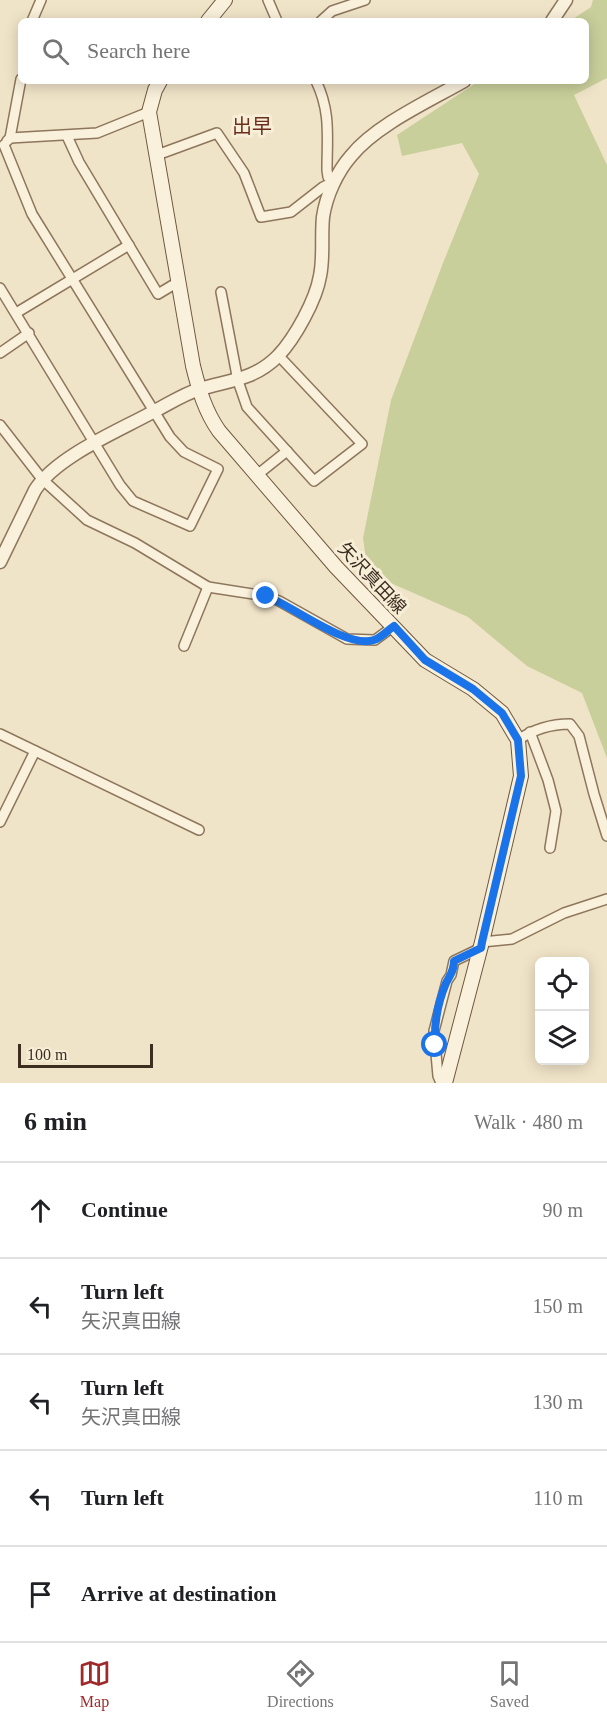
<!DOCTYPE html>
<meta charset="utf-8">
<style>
body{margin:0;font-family:"Times New Roman","Noto Sans JP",serif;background:#f2f2f2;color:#202124}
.controls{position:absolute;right:18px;bottom:18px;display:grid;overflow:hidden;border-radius:9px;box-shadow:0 3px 15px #0003}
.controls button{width:54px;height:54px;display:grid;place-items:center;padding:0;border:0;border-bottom:2px solid #e0e0e0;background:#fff;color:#202124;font:30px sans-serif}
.scale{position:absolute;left:18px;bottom:15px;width:135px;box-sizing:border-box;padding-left:6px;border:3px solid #3d2e20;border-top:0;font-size:16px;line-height:21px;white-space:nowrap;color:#3d2e20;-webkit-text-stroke:4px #f7eed8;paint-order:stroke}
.stop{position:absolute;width:18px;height:18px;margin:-14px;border:4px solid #1a73e8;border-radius:50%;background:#fff}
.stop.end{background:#1a73e8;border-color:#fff;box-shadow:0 2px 6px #0008}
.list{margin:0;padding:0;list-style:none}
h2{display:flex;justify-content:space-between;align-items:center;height:78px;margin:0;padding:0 24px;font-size:26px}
h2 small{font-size:20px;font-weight:400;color:#757577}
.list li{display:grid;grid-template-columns:39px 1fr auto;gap:18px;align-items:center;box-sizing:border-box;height:96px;padding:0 24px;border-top:2px solid #e0e0e0}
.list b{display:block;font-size:22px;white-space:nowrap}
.list p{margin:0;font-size:20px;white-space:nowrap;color:#757577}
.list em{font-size:20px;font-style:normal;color:#757577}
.icon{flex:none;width:33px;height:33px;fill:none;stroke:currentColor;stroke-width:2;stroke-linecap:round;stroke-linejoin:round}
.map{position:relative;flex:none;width:607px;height:1083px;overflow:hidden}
.search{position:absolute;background:#fff;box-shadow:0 3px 15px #0003;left:18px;right:18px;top:18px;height:66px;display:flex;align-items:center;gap:15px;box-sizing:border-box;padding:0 21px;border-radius:9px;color:#757577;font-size:22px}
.sheet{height:558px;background:#fff}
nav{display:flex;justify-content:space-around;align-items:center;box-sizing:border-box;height:84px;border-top:2px solid #e0e0e0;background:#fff;font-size:16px;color:#757577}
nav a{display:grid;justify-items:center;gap:3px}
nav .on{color:#9e2a2b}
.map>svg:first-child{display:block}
.green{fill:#c9cf9b}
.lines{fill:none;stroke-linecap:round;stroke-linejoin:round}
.minor-casing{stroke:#8d765c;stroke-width:12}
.tertiary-casing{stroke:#8d765c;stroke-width:15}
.secondary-casing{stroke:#6f573f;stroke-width:16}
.minor{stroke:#faf1dc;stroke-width:9}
.tertiary{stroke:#faf1dc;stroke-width:12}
.secondary{stroke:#faf1dc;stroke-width:14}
.route{stroke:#1a73e8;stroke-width:8}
.labels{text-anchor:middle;stroke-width:6;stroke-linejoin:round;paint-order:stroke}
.street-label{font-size:18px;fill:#3d2e20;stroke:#f7eed8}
.neighbourhood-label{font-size:20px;fill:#6b2e1e;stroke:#f7eed8}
</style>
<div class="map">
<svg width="607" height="1083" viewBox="0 0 607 1083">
<rect width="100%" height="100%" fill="#f0e4c8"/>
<!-- green -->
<polygon class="green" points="593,0 607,0 607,78 574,95 607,165 607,758 582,693 527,666 468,617 368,573 363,538 391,400 443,263 479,174 462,143 402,156 397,135 479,81 586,81 586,21 570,21 591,7"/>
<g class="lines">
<defs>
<g id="minor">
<polyline points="268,0 277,21"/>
<polyline points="32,21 41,0"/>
<polyline points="321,21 332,11 365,0"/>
<polyline points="67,136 79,162 158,294 178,282"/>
<polyline points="10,138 97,133 149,112"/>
<polyline points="7,141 10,138 21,79"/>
<path d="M157,155L217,133L244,173L261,217L291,212L323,187L335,181L328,177L327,170C327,137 331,112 316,81"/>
<polyline points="0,288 120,485 133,501 190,526 218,469 184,452 170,437 32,214 4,145"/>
<polyline points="221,292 238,381 247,407 314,481 362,444 278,355"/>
<polyline points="16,313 129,245"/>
<polyline points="0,353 29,333"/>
<polyline points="0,425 42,479 87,520 135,543 208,587 266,596 279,601 347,639 375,640 394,626"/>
<polyline points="257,475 287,451"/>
<polyline points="184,646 208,587"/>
<polyline points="530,732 548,780 556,811 550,848"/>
<polyline points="0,734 199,830"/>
<path d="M518,740C534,729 551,724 570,724L579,736L594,794L607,836"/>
<polyline points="0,822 35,751"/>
<polyline points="482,942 512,939 564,913 607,899"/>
<polyline points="441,1083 438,1076 434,1031 447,981 451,975 454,961 481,948"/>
</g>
<g id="tertiary">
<polyline points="552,21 566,0"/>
<path d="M0,562L35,490C56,457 116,432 151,413C167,405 183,394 200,389C230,380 254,380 278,356C295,338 316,300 320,276C324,257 321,237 323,217C326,196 337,172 351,156C376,125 429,101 464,81"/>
</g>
<g id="secondary">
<polyline points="208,21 225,0"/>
<path d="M160,81L155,90L149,112L193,366C199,390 205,411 219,431L336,567L425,660L473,689L502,713L518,740L521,776L482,942L445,1083"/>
</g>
</defs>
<!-- minor casing -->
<use href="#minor" class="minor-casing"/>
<!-- tertiary casing -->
<use href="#tertiary" class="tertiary-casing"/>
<!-- secondary casing -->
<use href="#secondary" class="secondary-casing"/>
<!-- minor -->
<use href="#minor" class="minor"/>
<!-- tertiary -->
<use href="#tertiary" class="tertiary"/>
<!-- secondary -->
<use href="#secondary" class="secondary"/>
</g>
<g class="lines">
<!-- route -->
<path class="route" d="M266,596C293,606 347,649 374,640C381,638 388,630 394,626L425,660L473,689L502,713L518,740L521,776L482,942L481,948L454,961C454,971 450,975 446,983C438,1002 434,1024 435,1045"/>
</g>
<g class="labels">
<!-- street labels -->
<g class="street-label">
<text transform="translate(372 578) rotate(47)" y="6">矢沢真田線</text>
</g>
<!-- neighbourhood labels -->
<g class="neighbourhood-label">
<text x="252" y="133">出早</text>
</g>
</g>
</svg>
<div class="controls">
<button><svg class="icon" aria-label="locate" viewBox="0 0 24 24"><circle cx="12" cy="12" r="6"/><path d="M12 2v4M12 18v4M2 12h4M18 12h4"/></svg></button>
<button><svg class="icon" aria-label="layers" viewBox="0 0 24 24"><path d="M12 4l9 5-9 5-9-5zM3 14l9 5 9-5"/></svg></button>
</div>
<div class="scale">100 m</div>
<div class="stop" style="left:435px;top:1045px"></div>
<div class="stop end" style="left:266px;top:596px"></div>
<div class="search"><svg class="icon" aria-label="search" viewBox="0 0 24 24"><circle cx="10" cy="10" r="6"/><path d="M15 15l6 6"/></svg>Search here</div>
</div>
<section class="sheet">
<h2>6 min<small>Walk · 480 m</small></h2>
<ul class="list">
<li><svg class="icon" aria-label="ahead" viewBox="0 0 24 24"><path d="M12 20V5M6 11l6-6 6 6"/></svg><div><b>Continue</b></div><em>90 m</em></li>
<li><svg class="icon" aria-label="left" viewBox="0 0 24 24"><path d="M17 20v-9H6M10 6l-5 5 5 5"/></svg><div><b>Turn left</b><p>矢沢真田線</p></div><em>150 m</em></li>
<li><svg class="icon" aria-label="left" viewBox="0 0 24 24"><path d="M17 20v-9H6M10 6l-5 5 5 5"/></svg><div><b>Turn left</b><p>矢沢真田線</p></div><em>130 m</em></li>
<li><svg class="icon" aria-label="left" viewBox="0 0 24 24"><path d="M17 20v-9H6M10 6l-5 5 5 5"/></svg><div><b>Turn left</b></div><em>110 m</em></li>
<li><svg class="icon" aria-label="arrive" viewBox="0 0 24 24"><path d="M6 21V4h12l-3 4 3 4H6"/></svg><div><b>Arrive at destination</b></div></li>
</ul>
</section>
<nav>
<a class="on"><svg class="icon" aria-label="map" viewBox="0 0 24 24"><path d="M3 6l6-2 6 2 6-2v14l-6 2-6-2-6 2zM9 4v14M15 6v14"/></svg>Map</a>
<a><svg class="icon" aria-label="directions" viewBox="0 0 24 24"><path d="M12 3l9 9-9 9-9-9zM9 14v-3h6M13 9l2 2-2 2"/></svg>Directions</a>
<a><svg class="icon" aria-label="saved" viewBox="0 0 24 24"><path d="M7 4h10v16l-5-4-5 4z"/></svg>Saved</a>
</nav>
